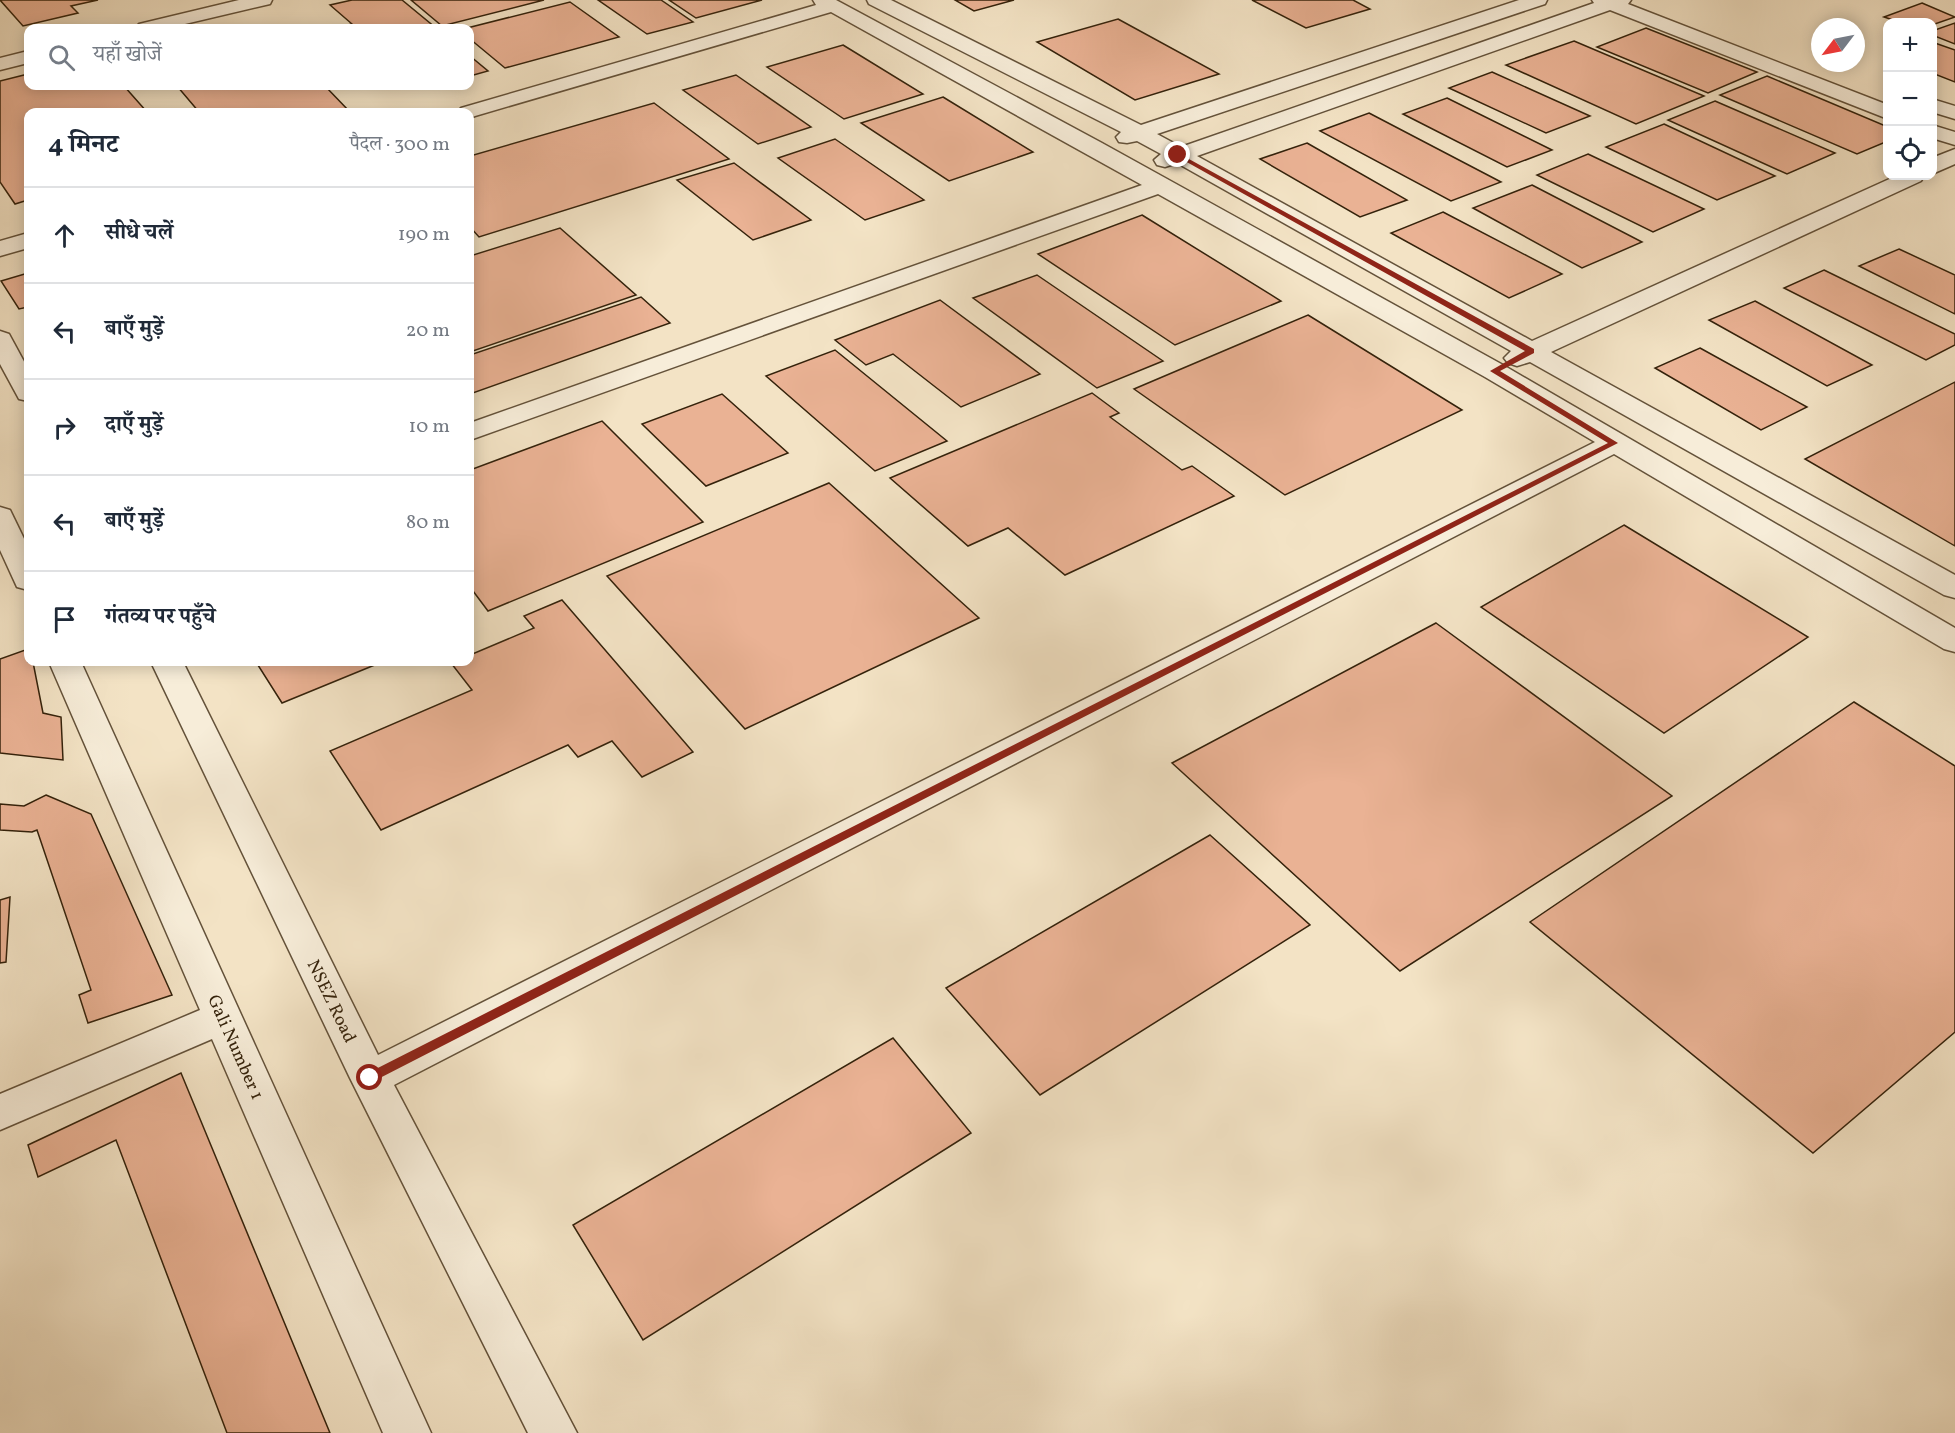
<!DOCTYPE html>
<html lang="hi">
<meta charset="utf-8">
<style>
body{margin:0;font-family:Vollkorn,"Noto Serif Devanagari",serif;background:#f6f6f7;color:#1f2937}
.controls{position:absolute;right:18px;top:18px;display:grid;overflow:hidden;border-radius:12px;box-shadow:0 3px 15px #0003}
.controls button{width:54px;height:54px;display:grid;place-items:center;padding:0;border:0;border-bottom:2px solid #e0e1e3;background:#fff;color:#1f2937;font:30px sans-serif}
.compass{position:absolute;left:1811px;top:18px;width:54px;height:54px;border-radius:50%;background:#fff;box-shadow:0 3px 15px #0003;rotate:238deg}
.stop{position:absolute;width:18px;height:18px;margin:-14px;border:4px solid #8f2418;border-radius:50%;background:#fff}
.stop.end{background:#8f2418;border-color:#fff;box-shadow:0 2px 6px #0008}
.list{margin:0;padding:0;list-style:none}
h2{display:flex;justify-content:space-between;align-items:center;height:78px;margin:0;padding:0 24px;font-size:26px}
h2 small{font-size:20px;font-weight:400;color:#747a83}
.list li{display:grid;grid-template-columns:39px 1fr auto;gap:18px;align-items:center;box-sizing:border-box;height:96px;padding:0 24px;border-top:2px solid #e0e1e3}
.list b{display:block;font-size:22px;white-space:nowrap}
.list em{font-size:20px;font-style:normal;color:#747a83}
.icon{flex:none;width:33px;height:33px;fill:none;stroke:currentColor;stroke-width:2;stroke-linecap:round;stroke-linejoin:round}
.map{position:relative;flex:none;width:1955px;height:1433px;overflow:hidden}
.search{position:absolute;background:#fff;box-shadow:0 3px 15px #0003;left:24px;top:24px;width:450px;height:66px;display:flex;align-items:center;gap:15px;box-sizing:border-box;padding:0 21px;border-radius:12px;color:#747a83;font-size:22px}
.panel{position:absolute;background:#fff;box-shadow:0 3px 15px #0003;left:24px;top:108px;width:450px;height:558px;border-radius:12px}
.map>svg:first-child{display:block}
.building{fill:#eab294;stroke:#34220b;stroke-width:1.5}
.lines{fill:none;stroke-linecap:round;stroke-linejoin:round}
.minor-casing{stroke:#64523a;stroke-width:3}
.minor{fill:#f7edd9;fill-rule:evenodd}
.route{fill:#8f2418}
.labels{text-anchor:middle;stroke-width:6;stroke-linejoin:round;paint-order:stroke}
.street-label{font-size:18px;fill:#34220b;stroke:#f7edd9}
</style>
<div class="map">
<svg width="1955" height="1433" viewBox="0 0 1955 1433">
<rect width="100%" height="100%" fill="#f3e3c5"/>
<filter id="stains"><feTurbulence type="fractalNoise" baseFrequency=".00333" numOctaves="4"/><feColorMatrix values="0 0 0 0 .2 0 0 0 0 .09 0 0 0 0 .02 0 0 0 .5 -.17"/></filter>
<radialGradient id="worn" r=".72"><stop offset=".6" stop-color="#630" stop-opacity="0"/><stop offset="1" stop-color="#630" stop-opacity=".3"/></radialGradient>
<!-- building -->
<g class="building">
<polygon points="0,0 98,0 71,6 78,13 23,26"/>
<polygon points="352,0 402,0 436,28 334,28 352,24 330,5"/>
<polygon points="411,0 544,0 442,26"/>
<polygon points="598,0 661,0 693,22 647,34"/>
<polygon points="669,0 762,0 696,18"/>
<polygon points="955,0 1014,0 974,11"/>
<polygon points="1252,0 1353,0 1370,9 1306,28"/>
<polygon points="570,2 619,37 505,68 470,39 470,28 467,28"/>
<polygon points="1922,3 1955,17 1932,25 1932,22 1899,22 1884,17"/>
<polygon points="1118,19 1219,74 1135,100 1037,42"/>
<polygon points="1955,23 1955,44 1932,35 1932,31"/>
<polygon points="1646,28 1757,72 1708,93 1597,47"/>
<polygon points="1574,41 1704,96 1636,124 1506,65"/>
<polygon points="1932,42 1955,50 1955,82 1932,73"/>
<polygon points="843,45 923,94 844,119 767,67"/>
<polygon points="470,56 488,71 470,76"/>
<polygon points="1492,72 1590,116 1546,133 1449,88"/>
<polygon points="28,74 28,86 124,86 147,112 28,112 28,200 15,204 0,182 0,81"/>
<polygon points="736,75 811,127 758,144 683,90"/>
<polygon points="1767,76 1888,127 1888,141 1857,154 1720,95"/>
<polygon points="177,86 325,86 350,112 199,112"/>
<polygon points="943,97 1033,152 949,181 861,123"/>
<polygon points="1447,98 1552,150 1507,167 1403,114"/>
<polygon points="1715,101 1835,153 1787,174 1668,120"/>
<polygon points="654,103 729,159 479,237 470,227 470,156"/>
<polygon points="1369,113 1501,182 1451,201 1320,131"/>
<polygon points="1664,124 1775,176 1717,200 1606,147"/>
<polygon points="835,139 924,200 865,220 778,158"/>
<polygon points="1307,143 1407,200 1360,217 1260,159"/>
<polygon points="1588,154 1704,209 1653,232 1537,175"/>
<polygon points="734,163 811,220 753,240 677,180"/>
<polygon points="1532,185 1642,242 1582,268 1473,208"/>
<polygon points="1443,212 1562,274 1509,298 1391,233"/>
<polygon points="1142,215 1281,301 1175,345 1038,254"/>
<polygon points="560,228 636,295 470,352 470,256"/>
<polygon points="1899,249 1955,275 1955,314 1859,266"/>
<polygon points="1824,270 1955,334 1955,345 1926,360 1784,288"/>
<polygon points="28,273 28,307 19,309 1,281"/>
<polygon points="1037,275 1163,361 1097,388 973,298"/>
<polygon points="641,297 670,323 470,394 470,355"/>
<polygon points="940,300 1040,374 961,407 893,354 866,365 835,340"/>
<polygon points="1755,301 1872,365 1827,386 1709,320"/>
<polygon points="1308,315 1462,410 1285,495 1134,389"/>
<polygon points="1700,348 1807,407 1761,430 1655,368"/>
<polygon points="835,350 947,441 875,471 766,376"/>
<polygon points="1955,382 1955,546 1805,459"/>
<polygon points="1092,393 1119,413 1110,417 1182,470 1192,466 1234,496 1065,575 1008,528 968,546 890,478"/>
<polygon points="722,394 788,453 706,486 642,424"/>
<polygon points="602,421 703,522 488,611 470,587 470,470"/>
<polygon points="829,483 979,618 745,729 607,576"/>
<polygon points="1624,525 1808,637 1664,733 1481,607"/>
<polygon points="562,600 693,752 642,777 612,741 578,757 568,745 381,830 330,751 472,690 451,663 470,662 470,655 534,628 524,616"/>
<polygon points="1436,623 1672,796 1400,971 1172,763"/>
<polygon points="28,649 28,662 33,662 43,713 61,717 63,760 0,753 0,659"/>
<polygon points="256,662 382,662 282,703"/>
<polygon points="1854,702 1955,766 1955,1032 1813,1153 1530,922"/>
<polygon points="46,795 91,814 172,995 88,1023 79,995 91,990 37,830 32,832 0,830 0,804 24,806"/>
<polygon points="1210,835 1310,925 1040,1095 946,988"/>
<polygon points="10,897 6,962 0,963 0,900"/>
<polygon points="893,1038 971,1133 643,1340 573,1225"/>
<polygon points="181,1073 330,1433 227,1433 116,1140 38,1177 28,1145"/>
</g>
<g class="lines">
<defs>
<g id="minor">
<polygon points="239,0 272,0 270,4 168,28 136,28 139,24"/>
<polygon points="813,0 836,0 1102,143 1503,365 1955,628 1955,652 1944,649 1614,454 394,1085 577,1433 528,1433 350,1078 151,662 183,662 378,1055 1595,442 1485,377 1158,194 470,440 470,423 1142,185 831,12 475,116 470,118 470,112 457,112 461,108 816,5"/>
<polygon points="867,0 891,0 1141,125 1519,0 1547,0 1545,4 1157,134 1181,147 1594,3 1592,0 1631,0 1628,4 1888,105 1888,119 1610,10 1197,156 1532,341 1896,176 1924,176 1921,181 1551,352 1955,575 1955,598 1944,595 1530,362 1517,366 1508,363 1504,358 1511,351 1177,163 1165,167 1157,165 1154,160 1161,154 1137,141 1127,143 1119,142 1116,137 1121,132 869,4"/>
<polygon points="28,51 28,63 0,70 0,58"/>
<polygon points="1932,99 1955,106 1955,119 1932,112"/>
<polygon points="1932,125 1955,132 1955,145 1932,138"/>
<polygon points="1955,149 1955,164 1932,174 1932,158"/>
<polygon points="28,233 28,248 0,256 0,241"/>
<polygon points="0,331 9,334 28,369 28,401 19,399 0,364"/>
<polygon points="0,507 10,510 28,547 28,590 17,587 0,550"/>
<polygon points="49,662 81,662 431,1433 383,1433 212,1039 0,1130 0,1094 200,1010"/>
</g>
</defs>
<!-- minor casing -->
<use href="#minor" class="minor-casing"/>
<!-- minor -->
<use href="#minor" class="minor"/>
</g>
<!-- route -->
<polygon class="route" points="1178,153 1534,349 1534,353 1500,371 1618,443 374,1081 366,1081 366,1074 1608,443 1490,371 1525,351 1176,156"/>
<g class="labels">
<!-- street labels -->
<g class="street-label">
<text transform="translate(332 1001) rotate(64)" y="6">NSEZ Road</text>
<text transform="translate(236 1047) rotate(66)" y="6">Gali Number 1</text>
</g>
</g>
<rect width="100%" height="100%" filter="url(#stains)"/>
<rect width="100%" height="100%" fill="url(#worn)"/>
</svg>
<div class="controls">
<button>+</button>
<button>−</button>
<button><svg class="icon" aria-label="locate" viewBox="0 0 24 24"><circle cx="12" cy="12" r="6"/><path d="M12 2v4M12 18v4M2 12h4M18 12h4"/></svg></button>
</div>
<svg class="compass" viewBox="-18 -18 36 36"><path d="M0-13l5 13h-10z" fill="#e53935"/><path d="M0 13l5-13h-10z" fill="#747a83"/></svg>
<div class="stop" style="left:370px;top:1078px"></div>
<div class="stop end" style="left:1178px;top:155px"></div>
<div class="search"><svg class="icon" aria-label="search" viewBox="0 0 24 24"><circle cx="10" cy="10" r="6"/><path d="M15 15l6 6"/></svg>यहाँ खोजें</div>
<section class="panel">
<h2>4 मिनट<small>पैदल · 300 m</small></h2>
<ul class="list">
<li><svg class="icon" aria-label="ahead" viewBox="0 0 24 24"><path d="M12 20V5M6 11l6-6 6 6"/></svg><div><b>सीधे चलें</b></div><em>190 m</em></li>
<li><svg class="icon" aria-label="left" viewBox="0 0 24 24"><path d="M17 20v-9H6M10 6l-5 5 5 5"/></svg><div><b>बाएँ मुड़ें</b></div><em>20 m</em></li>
<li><svg class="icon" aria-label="right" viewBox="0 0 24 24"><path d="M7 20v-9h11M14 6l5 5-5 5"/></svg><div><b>दाएँ मुड़ें</b></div><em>10 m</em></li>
<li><svg class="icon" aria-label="left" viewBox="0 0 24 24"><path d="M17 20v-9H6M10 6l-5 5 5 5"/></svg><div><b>बाएँ मुड़ें</b></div><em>80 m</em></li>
<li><svg class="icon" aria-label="arrive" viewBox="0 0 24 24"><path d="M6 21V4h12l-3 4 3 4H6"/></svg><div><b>गंतव्य पर पहुँचे</b></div></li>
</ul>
</section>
</div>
